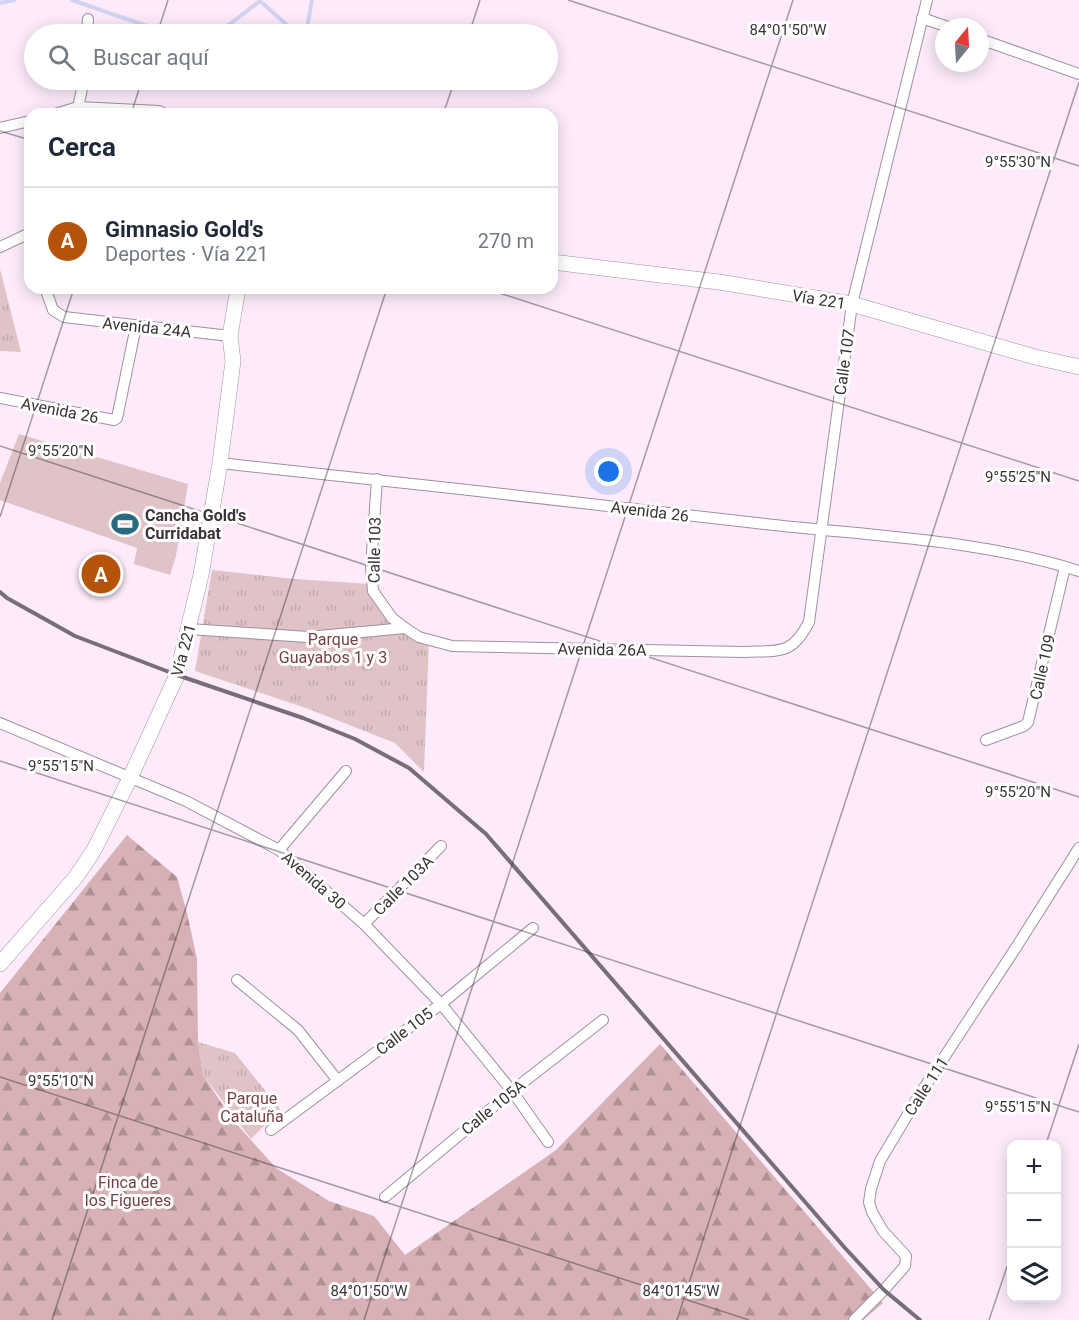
<!DOCTYPE html>
<html lang="es">
<meta charset="utf-8">
<style>
body{margin:0;font-family:Roboto,sans-serif;background:#f2f2f3;color:#1f2937}
.controls{position:absolute;right:18px;bottom:18px;display:grid;overflow:hidden;border-radius:12px;box-shadow:0 3px 15px #0003}
.controls button{width:54px;height:54px;display:grid;place-items:center;padding:0;border:0;border-bottom:2px solid #e0e1e3;background:#fff;color:#1f2937;font:30px sans-serif}
.compass{position:absolute;left:935px;top:18px;width:54px;height:54px;border-radius:50%;background:#fff;box-shadow:0 3px 15px #0003;rotate:18deg}
.you{position:absolute;left:609px;top:472px;width:21px;height:21px;margin:-15px;border:4px solid #fff;border-radius:50%;background:#1a73e8;box-shadow:0 0 0 9px #1a73e833}
.badge{display:grid;place-items:center;width:39px;height:39px;border-radius:50%;background:#b45309;color:#fff;font-size:20px;font-weight:700}
.pin{position:absolute;translate:-50% -50%;border:3px solid #fff;box-shadow:0 2px 6px #0006}
.list{margin:0;padding:0;list-style:none}
h2{display:flex;justify-content:space-between;align-items:center;height:78px;margin:0;padding:0 24px;font-size:26px}
h2 small{font-size:20px;font-weight:400;color:#747a83}
.list li{display:grid;grid-template-columns:39px 1fr auto;gap:18px;align-items:center;box-sizing:border-box;height:108px;padding:0 24px;border-top:2px solid #e0e1e3}
.list b{display:block;font-size:22px;white-space:nowrap}
.list p{margin:0;font-size:20px;white-space:nowrap;color:#747a83}
.list em{font-size:20px;font-style:normal;color:#747a83}
.icon{flex:none;width:33px;height:33px;fill:none;stroke:currentColor;stroke-width:2;stroke-linecap:round;stroke-linejoin:round}
.map{position:relative;flex:none;width:1079px;height:1320px;overflow:hidden}
.search{position:absolute;background:#fff;box-shadow:0 3px 15px #0003;left:24px;top:24px;width:534px;height:66px;display:flex;align-items:center;gap:15px;box-sizing:border-box;padding:0 21px;border-radius:33px;color:#747a83;font-size:22px}
.panel{position:absolute;background:#fff;box-shadow:0 3px 15px #0003;left:24px;top:108px;width:534px;height:186px;border-radius:18px}
.map>svg:first-child{display:block}
.grass{fill:url(#grass-tufts)}
.forest{fill:url(#forest-firs)}
.garden{fill:#e0c3c6}
.lines{fill:none;stroke-linecap:round;stroke-linejoin:round}
.stream{stroke:#d3d2f2;stroke-width:4}
.street-casing{stroke:#a0909f;stroke-width:12}
.secondary-casing{stroke:#a0909f;stroke-width:16}
.street{stroke:#fff;stroke-width:10}
.secondary{stroke:#fff;stroke-width:15}
.rail{stroke:#796e77;stroke-width:4}
.ticks{fill:none;stroke:#3a3339;stroke-width:1.5;stroke-opacity:0.45}
.labels{text-anchor:middle;stroke-width:6;stroke-linejoin:round;paint-order:stroke}
.street-label{font-size:16px;fill:#3a3339;stroke:#fefefe}
.poi-label{font-size:16px;font-weight:bold;fill:#3a3339;stroke:#fefefe;text-anchor:start}
.park-label{font-size:16px;fill:#753f47;stroke:#fefefe}
.ticks-label{font-size:15px;text-anchor:middle;fill:#3a3339;stroke:#fefefe;stroke-width:6;stroke-linejoin:round;paint-order:stroke}
</style>
<div class="map">
<svg width="1079" height="1320" viewBox="0 0 1079 1320">
<defs>
<pattern id="grass-tufts" width="24" height="20" patternUnits="userSpaceOnUse" patternTransform="scale(1.5)"><rect width="24" height="20" fill="#e0c3c6"/><path d="M3 7l-1-3M5 7V3M7 7l1-3M15 17l-1-3M17 17v-4M19 17l1-3" fill="none" stroke="#c1a8ab"/></pattern>
<pattern id="forest-firs" width="22" height="20" patternUnits="userSpaceOnUse" patternTransform="scale(1.5)"><rect width="22" height="20" fill="#d7b1b5"/><path d="M5 1l3.5 6h-7zM16 11l3.5 6h-7z" fill="#af9194"/></pattern>
</defs>
<rect width="100%" height="100%" fill="#fdebfb"/>
<!-- grass -->
<g class="grass">
<polygon points="0,269 21,352 0,351"/>
<polygon points="212,570 294,579 370,584 388,613 429,640 424,772 395,743 306,708 195,671"/>
<polygon points="198,1042 235,1053 280,1109 251,1139 203,1075"/>
</g>
<!-- forest -->
<polygon class="forest" points="127,835 177,877 187,913 197,959 198,1042 203,1075 232,1119 276,1168 329,1201 374,1216 405,1255 556,1150 660,1044 883,1303 863,1320 0,1320 0,993"/>
<!-- garden -->
<polygon class="garden" points="19,434 188,484 176,556 170,575 134,564 137,548 0,500 0,483"/>
<g class="lines">
<!-- stream -->
<g class="stream">
<polyline points="72,0 170,34"/>
<polyline points="0,3 14,0"/>
<polyline points="217,34 260,1 297,34"/>
<polyline points="306,34 312,0"/>
</g>
<defs>
<g id="street">
<polyline points="922,18 948,27"/>
<polyline points="87,34 88,19"/>
<polyline points="980,39 1079,74"/>
<polyline points="78,107 84,80"/>
<polyline points="55,114 78,107 159,111 165,114"/>
<polyline points="0,128 30,121"/>
<polyline points="0,247 30,233"/>
<polyline points="45,288 53,310 64,317 230,336"/>
<polyline points="0,398 114,420 117,418 136,326"/>
<path d="M220,463C402,482 583,503 765,524C870,536 978,539 1079,571"/>
<path d="M377,479L371,567L373,591L392,618L405,628L419,637L452,646L743,652C778,650 791,657 809,622L852,304L927,0"/>
<polyline points="189,629 308,637 405,628"/>
<polyline points="0,723 186,801 279,850 364,924 441,1004 512,1091 548,1142"/>
<polyline points="986,740 1024,726 1028,722 1065,567"/>
<polyline points="279,850 346,771"/>
<polyline points="364,924 441,846"/>
<polyline points="237,980 298,1030 338,1081"/>
<polyline points="271,1130 441,1004 533,928"/>
<polyline points="385,1197 512,1091 603,1020"/>
<polyline points="854,1320 884,1290 905,1266 906,1256 883,1231 872,1212 869,1202 871,1189 880,1161 920,1094 1017,946 1079,848"/>
</g>
<g id="secondary">
<polyline points="552,262 719,282 852,304 1035,357 1079,367"/>
<polyline points="0,964 76,877 94,850 130,778 177,675 201,575 220,463 233,361 230,336 238,288"/>
</g>
</defs>
<!-- street casing -->
<use href="#street" class="street-casing"/>
<!-- secondary casing -->
<use href="#secondary" class="secondary-casing"/>
<!-- street -->
<use href="#street" class="street"/>
<!-- secondary -->
<use href="#secondary" class="secondary"/>
<!-- rail -->
<polyline class="rail" points="0,592 7,598 75,636 177,675 303,718 355,739 409,768 486,834 845,1248 884,1290 920,1320"/>
</g>
<!-- ticks -->
<path class="ticks" d="M568,0L1079,166M157,34L168,0M469,34L480,0M131,114L142,80M443,114L455,80M0,131L30,140M484,288L1079,481M0,446L1079,797M0,517L74,288M0,761L1079,1112M0,1077L749,1320M1046,1144L1079,1044M52,1320L387,288M364,1320L793,0M677,1320L1079,82M989,1320L1012,1252"/>
<!-- icons -->
<defs>
<symbol id="stadium-bare" viewBox="-9 -9 18 18"><path d="M0-5a6.5 5 0 1 0 0 10a6.5 5 0 1 0 0-10ZM-3.5-1.8h7v3.6h-7Z" fill="#2a697e" stroke="#fefefe" stroke-width="2.5" paint-order="stroke"/></symbol>
</defs>
<g fill-rule="evenodd">
<use href="#stadium-bare" x="106" y="505" width="38" height="38"/>
</g>
<g class="labels">
<!-- street labels -->
<g class="street-label">
<text transform="translate(819 299) rotate(9)" y="6">Vía 221</text>
<text transform="translate(147 327) rotate(6)" y="6">Avenida 24A</text>
<text transform="translate(844 362) rotate(-82)" y="6">Calle 107</text>
<text transform="translate(60 410) rotate(11)" y="6">Avenida 26</text>
<text transform="translate(650 511) rotate(7)" y="6">Avenida 26</text>
<text transform="translate(374 550) rotate(-89)" y="6">Calle 103</text>
<text transform="translate(602 649) rotate(1)" y="6">Avenida 26A</text>
<text transform="translate(183 650) rotate(-75)" y="6">Vía 221</text>
<text transform="translate(1042 667) rotate(-77)" y="6">Calle 109</text>
<text transform="translate(314 880) rotate(41)" y="6">Avenida 30</text>
<text transform="translate(403 885) rotate(-45)" y="6">Calle 103A</text>
<text transform="translate(404 1031) rotate(-37)" y="6">Calle 105</text>
<text transform="translate(926 1086) rotate(-57)" y="6">Calle 111</text>
<text transform="translate(493 1107) rotate(-39)" y="6">Calle 105A</text>
</g>
<!-- poi labels -->
<g class="poi-label">
<text x="145" y="521">Cancha Gold's<tspan x="145" dy="18">Curridabat</tspan></text>
</g>
<!-- park labels -->
<g class="park-label">
<text x="333" y="645">Parque<tspan x="333" dy="18">Guayabos 1 y 3</tspan></text>
<text x="252" y="1104">Parque<tspan x="252" dy="18">Cataluña</tspan></text>
<text x="128" y="1188">Finca de<tspan x="128" dy="18">los Figueres</tspan></text>
</g>
</g>
<g class="ticks-label">
<text x="788" y="35">84°01'50"W</text>
<text x="1018" y="167">9°55'30"N</text>
<text x="61" y="456">9°55'20"N</text>
<text x="1018" y="482">9°55'25"N</text>
<text x="61" y="771">9°55'15"N</text>
<text x="1018" y="797">9°55'20"N</text>
<text x="61" y="1086">9°55'10"N</text>
<text x="1018" y="1112">9°55'15"N</text>
<text x="369" y="1296">84°01'50"W</text>
<text x="681" y="1296">84°01'45"W</text>
</g>
</svg>
<div class="controls">
<button>+</button>
<button>−</button>
<button><svg class="icon" aria-label="layers" viewBox="0 0 24 24"><path d="M12 4l9 5-9 5-9-5zM3 14l9 5 9-5"/></svg></button>
</div>
<svg class="compass" viewBox="-18 -18 36 36"><path d="M0-13l5 13h-10z" fill="#e53935"/><path d="M0 13l5-13h-10z" fill="#747a83"/></svg>
<div class="you"></div>
<div class="pin badge" style="left:101px;top:574px">A</div>
<div class="search"><svg class="icon" aria-label="search" viewBox="0 0 24 24"><circle cx="10" cy="10" r="6"/><path d="M15 15l6 6"/></svg>Buscar aquí</div>
<section class="panel">
<h2>Cerca<small></small></h2>
<ul class="list">
<li><span class="badge">A</span><div><b>Gimnasio Gold's</b><p>Deportes · Vía 221</p></div><em>270 m</em></li>
</ul>
</section>
</div>
